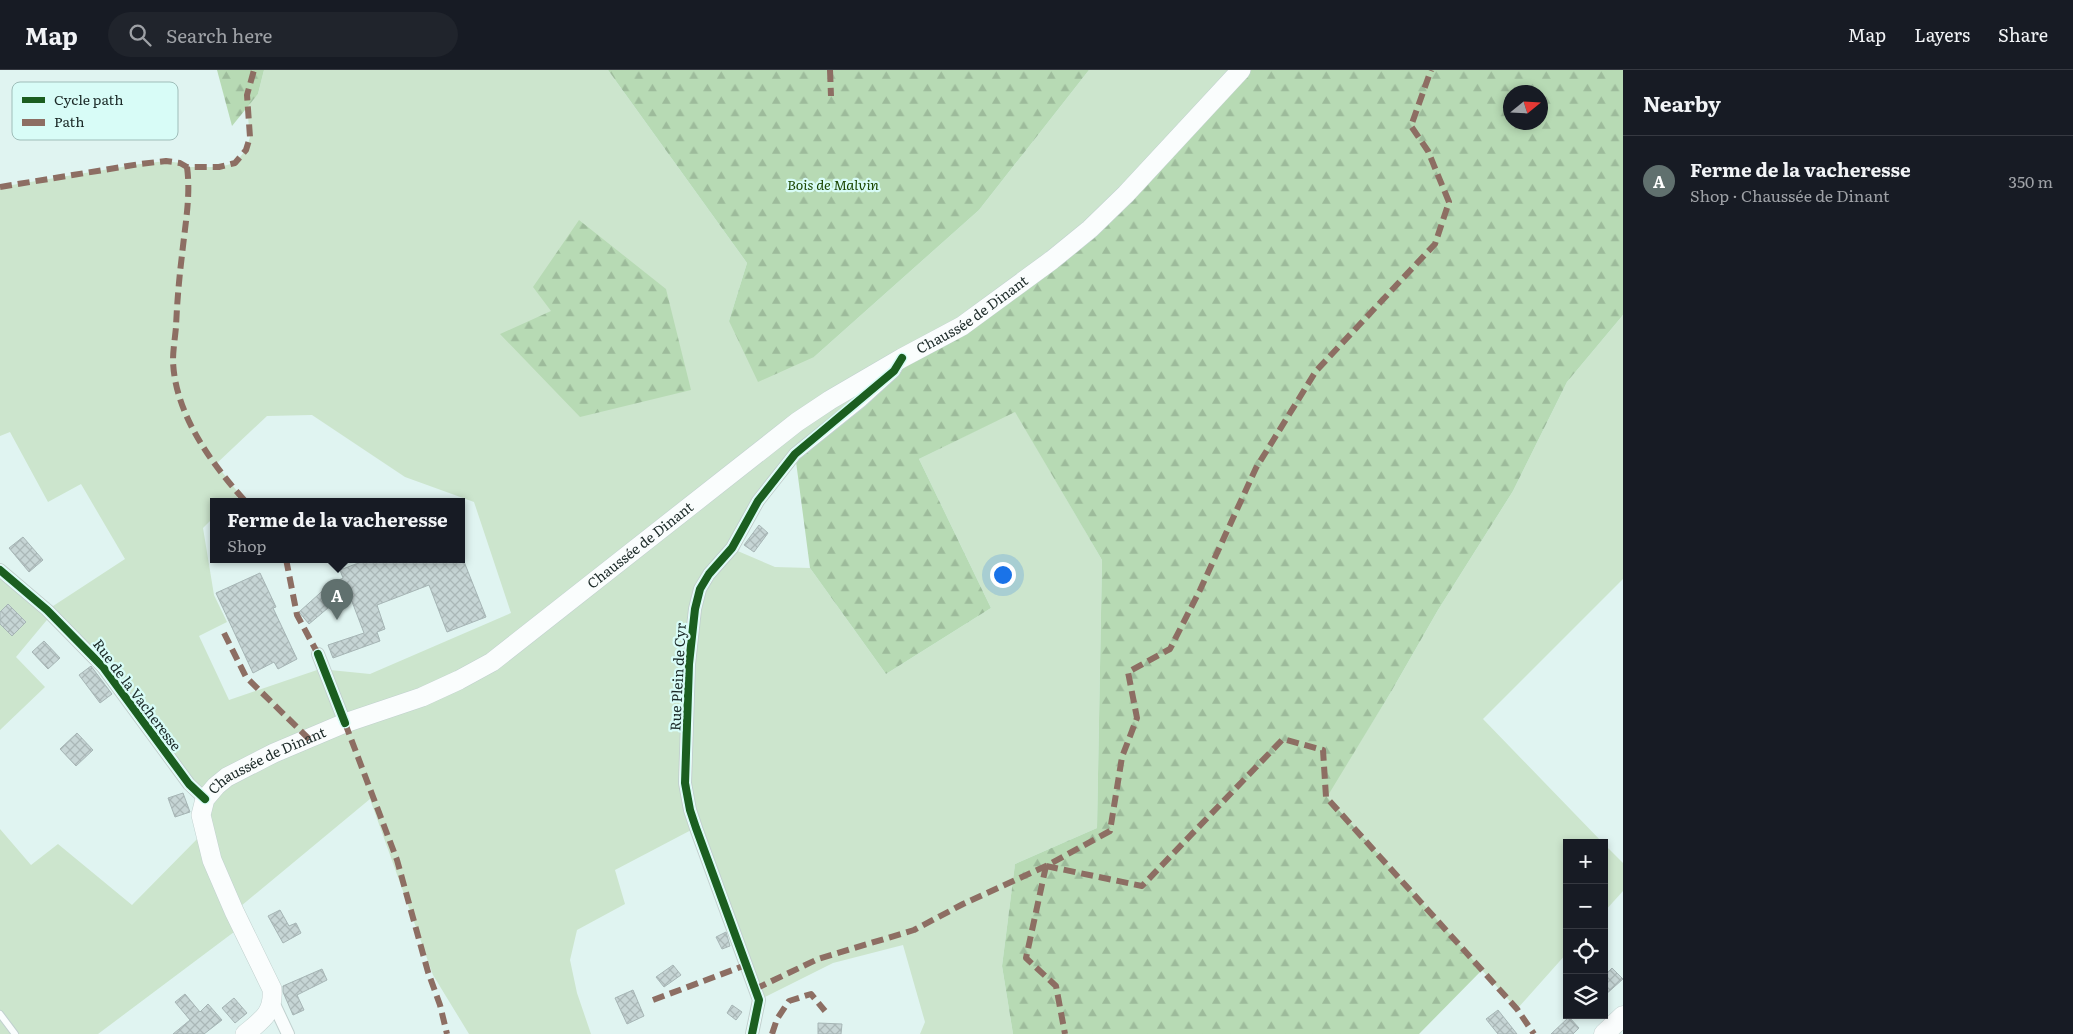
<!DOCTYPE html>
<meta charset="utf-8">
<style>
body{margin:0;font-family:Literata,serif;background:#20242c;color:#f1f3f6}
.controls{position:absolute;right:15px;bottom:15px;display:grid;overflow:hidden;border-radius:0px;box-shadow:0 2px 8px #0003}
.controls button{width:45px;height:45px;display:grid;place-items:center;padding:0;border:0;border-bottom:1px solid #363941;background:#171b24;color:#f1f3f6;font:25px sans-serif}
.compass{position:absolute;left:1503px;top:15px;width:45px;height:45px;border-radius:50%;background:#171b24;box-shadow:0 2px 8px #0003;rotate:72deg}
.you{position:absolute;left:1002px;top:504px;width:18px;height:18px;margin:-12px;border:4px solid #fff;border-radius:50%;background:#1a73e8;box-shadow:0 0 0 8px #1a73e833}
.badge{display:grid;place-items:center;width:32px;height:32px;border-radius:50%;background:#60706e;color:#fff;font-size:16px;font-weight:700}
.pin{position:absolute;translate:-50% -41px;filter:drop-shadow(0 1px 2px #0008)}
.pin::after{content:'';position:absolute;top:26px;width:18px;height:15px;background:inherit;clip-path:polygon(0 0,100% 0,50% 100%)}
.popup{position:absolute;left:210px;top:428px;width:255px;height:65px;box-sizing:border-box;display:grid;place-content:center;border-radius:0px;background:#171b24;filter:drop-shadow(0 1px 4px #0005);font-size:16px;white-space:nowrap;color:#9ea1a6}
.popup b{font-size:19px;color:#f1f3f6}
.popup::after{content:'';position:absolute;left:50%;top:100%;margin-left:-10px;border:10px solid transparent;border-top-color:#171b24}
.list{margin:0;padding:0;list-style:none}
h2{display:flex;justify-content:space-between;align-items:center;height:65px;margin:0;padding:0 20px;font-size:21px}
h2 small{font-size:16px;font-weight:400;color:#9ea1a6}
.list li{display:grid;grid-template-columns:32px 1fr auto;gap:15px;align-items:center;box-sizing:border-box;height:90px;padding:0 20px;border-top:1px solid #363941}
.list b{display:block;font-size:19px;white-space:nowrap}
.list p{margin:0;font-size:16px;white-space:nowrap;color:#9ea1a6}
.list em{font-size:16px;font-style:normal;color:#9ea1a6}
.icon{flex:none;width:28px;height:28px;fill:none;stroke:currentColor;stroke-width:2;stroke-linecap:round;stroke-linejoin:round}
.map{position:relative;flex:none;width:1623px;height:964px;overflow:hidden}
header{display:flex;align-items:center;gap:30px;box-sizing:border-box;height:70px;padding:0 25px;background:#171b24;border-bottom:1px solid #363941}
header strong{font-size:24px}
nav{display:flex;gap:28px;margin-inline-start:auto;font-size:18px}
.search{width:350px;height:45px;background:#20242c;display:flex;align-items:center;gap:12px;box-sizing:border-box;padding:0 18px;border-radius:28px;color:#9ea1a6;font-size:19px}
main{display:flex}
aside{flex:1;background:#171b24}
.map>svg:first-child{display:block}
.green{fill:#cce5cd;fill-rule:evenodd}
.forest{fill:url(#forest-firs);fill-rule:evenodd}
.building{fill:url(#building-cross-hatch);stroke:#a6b5b5}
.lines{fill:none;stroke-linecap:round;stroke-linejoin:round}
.lane-casing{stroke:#c1d1cf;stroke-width:8}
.street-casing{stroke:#c1d1cf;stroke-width:14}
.secondary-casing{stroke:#c1d1cf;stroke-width:20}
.primary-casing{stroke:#c1d1cf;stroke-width:21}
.lane{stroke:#fafdfd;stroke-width:6}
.street{stroke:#fafdfd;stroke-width:12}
.secondary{stroke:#fafdfd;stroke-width:19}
.primary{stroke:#fafdfd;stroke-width:20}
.quiet{stroke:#8d6e63;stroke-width:6;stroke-dasharray:12 6;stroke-linecap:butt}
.cycleway-casing{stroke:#d8fcf7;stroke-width:11}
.cycleway{stroke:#1b5e20;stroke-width:8}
.labels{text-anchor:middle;stroke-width:4.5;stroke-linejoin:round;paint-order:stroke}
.park-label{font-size:14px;font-style:italic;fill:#1a4600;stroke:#d8fcf7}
.street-label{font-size:14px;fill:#1b2927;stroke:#d8fcf7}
.key{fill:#d8fcf7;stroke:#9fbdb9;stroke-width:1}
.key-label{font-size:14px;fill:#1b2927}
</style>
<header>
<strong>Map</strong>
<div class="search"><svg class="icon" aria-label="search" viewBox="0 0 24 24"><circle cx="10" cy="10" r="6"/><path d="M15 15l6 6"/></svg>Search here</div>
<nav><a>Map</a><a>Layers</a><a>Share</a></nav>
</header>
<main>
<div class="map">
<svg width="1623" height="964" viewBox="0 0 1623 964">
<defs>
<pattern id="forest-firs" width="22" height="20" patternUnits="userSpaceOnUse" patternTransform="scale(1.25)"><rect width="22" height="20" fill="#b7dab4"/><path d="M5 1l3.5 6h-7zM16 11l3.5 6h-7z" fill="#9dbb9b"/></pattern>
<pattern id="building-cross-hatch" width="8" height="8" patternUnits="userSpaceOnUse" patternTransform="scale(1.25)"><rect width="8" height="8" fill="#c6d5d5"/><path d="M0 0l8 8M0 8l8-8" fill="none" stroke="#aab7b7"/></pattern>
</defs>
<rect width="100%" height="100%" fill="#e0f4f1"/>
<!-- green -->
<g class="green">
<path d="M264,0H608L747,193L729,251L814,287L979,140L1089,0H1241L1126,124L795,384L733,479L775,497L810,498L886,604L991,538L919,389L1015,341L1102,490L1097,758L1015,794L1002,896L1013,964H920L925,952L903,875L833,893L759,930L695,758L615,800L625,834L577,860L570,890L577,923L591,964H469L433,905L370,729L235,841L242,856L98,964H0V759L31,795L58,774L132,835L204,762L205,729L133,640L51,545L16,587L45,617L0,660V500L47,540L125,489L81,414L48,432L10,362L0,366V117L140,94L166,91L180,93L188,97H219L235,93L246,80L250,67L247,37L258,24ZM312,345L405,407L474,432L511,543L370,604L320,599L229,630L199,566L227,552L214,525L203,458L213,448V431H233L240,425L216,394L267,346Z"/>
<polygon points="1623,245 1623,509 1483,649 1603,773 1567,773 1567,883 1517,939 1326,727 1391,622 1438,540 1513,421 1567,312"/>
<polygon points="1604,774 1623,793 1623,821 1604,842"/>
</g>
<!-- forest -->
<g class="forest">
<polygon points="217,0 264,0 258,24 232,56"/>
<polygon points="608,0 1089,0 979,140 814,287 758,312 729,251 747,193"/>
<path d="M1241,0H1623V245L1567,312L1513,421L1438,540L1391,622L1327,727L1482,900L1419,964H1013L1002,896L1015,794L1097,758L1102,490L1015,342L919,389L991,538L886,604L810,498L795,384L894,302L1052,190ZM1510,22H1540V52H1510Z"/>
<polygon points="579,150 666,219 691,320 580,347 500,264 551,241 533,217"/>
</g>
<!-- building -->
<g class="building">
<polygon points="759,455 768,463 754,482 744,475"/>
<polygon points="23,467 43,490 29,502 9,478"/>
<polygon points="369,489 463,489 486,547 447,562 429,515 377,535 385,559 377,562 380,571 333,588 328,575 364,563 348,521 309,554 299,542 329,515 343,508 340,500"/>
<polygon points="260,503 276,537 273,538 297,589 278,599 274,592 253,603 216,523"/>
<polygon points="8,534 26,552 12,566 0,554 0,542"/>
<polygon points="44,571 60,588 48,599 32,582"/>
<polygon points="91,596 112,624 100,633 79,605"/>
<polygon points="77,663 93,680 76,696 60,679"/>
<polygon points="183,723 190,742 175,747 168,728"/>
<polygon points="280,840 289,856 296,853 301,863 283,873 268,846"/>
<polygon points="726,862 730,876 722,879 716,867"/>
<polygon points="673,895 681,905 664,917 656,907"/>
<polygon points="1612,898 1623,909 1604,926 1604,906"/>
<polygon points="322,899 327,910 297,925 304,940 293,945 283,922 283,916"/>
<polygon points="633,920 644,946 627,954 615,928"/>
<polygon points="185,924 200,942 208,934 222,950 204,964 173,964 190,950 175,932"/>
<polygon points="234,928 247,943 235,953 222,938"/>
<polygon points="732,935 742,942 736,950 727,943"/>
<polygon points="1498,940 1517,964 1498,964 1486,949"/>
<polygon points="1569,947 1579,958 1573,964 1551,964"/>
<polygon points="818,953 842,954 841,964 818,964"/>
</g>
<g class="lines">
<defs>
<polyline id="lane" points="0,944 15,964"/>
<g id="street">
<polyline points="0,500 47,540 103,597 189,714 205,729"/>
<polyline points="318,584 345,653"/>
<polyline points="273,932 288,964"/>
<polyline points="752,964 759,930 696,758 690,740 685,713 689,594 695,539 700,519 709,504 732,478 758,431 795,384 861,331 894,301 898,294"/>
</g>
<g id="secondary">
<path id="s1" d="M245,964C262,950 274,943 272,919L234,841L212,790L201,745L205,729L216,716L227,707L274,683L345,653L422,627L459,610L492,592L797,352L830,330L902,288L962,256L1052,190L1090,159L1126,124L1241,0"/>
</g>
<polyline id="primary" points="1604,964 1623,946"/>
</defs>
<!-- lane casing -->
<use href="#lane" class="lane-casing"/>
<!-- street casing -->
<use href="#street" class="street-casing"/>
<!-- secondary casing -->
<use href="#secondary" class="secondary-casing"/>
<!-- primary casing -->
<use href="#primary" class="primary-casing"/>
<!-- lane -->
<use href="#lane" class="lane"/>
<!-- street -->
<use href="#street" class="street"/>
<!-- secondary -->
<use href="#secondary" class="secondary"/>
<!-- primary -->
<use href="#primary" class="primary"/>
<!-- quiet -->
<g class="quiet">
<polyline points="830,0 831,26"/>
<path d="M187,97C191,126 185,155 182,185C179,209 177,233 176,257C175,268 173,280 173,291C175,344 211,393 245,431"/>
<polyline points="0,117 140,94 166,91 180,93 187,97 219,97 235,93 246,80 250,67 247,25 254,0"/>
<polyline points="286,489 297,545 318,584"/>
<polyline points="224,563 246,607 309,669"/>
<polyline points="345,653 397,790 428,902 440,935 447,964"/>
<polyline points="1046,796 1142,816 1283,669 1323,680 1326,727 1517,939 1534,964"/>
<polyline points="1046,796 1026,888 1056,916 1065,964"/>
<polyline points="755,919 818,889 914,860 963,834 1046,796 1110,761 1122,687 1137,648 1128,602 1170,579 1200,520 1256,398 1316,301 1435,174 1449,132 1428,81 1411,56 1431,0"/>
<polyline points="653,930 746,895"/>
<polyline points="772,964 777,949 789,931 811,924 825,941"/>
</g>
<defs>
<g id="cycleway">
<polyline points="0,500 47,540 103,597 189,714 205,729"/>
<polyline points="318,584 345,653"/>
<polyline points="752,964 759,930 696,758 690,740 685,713 689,594 695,539 700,519 709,504 732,478 758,431 795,384 894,301 902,288"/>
</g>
</defs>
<!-- cycleway casing -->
<use href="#cycleway" class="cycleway-casing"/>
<!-- cycleway -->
<use href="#cycleway" class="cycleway"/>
</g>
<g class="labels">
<!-- park labels -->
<g class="park-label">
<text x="833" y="120">Bois de Malvin</text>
</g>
<!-- street labels -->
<g class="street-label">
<text dy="5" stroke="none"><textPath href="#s1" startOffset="1175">Chaussée de Dinant</textPath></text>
<text dy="5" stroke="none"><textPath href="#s1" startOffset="770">Chaussée de Dinant</textPath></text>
<text transform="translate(678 607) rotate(-87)" y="5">Rue Plein de Cyr</text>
<text transform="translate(137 625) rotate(53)" y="5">Rue de la Vacheresse</text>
<text dy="5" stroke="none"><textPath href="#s1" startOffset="335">Chaussée de Dinant</textPath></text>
</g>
</g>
<!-- legend -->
<rect x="12" y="12" width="166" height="58" rx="8" class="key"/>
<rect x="22" y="27" width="23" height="6" fill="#1b5e20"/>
<rect x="22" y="49" width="23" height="7" fill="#8d6e63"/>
<g class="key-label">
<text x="54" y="35">Cycle path</text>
<text x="54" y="57">Path</text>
</g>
</svg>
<div class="controls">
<button>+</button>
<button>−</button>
<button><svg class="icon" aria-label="locate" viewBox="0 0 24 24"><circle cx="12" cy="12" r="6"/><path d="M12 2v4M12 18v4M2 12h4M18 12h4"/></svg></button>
<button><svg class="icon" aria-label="layers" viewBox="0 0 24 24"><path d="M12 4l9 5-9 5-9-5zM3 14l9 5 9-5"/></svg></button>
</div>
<svg class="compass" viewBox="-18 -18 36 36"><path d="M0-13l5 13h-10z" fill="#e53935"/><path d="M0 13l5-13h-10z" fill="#9ea1a6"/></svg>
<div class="you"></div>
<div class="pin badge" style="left:337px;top:550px">A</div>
<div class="popup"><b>Ferme de la vacheresse</b>Shop</div>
</div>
<aside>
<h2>Nearby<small></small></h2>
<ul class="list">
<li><span class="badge">A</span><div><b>Ferme de la vacheresse</b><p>Shop · Chaussée de Dinant</p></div><em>350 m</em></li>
</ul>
</aside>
</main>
